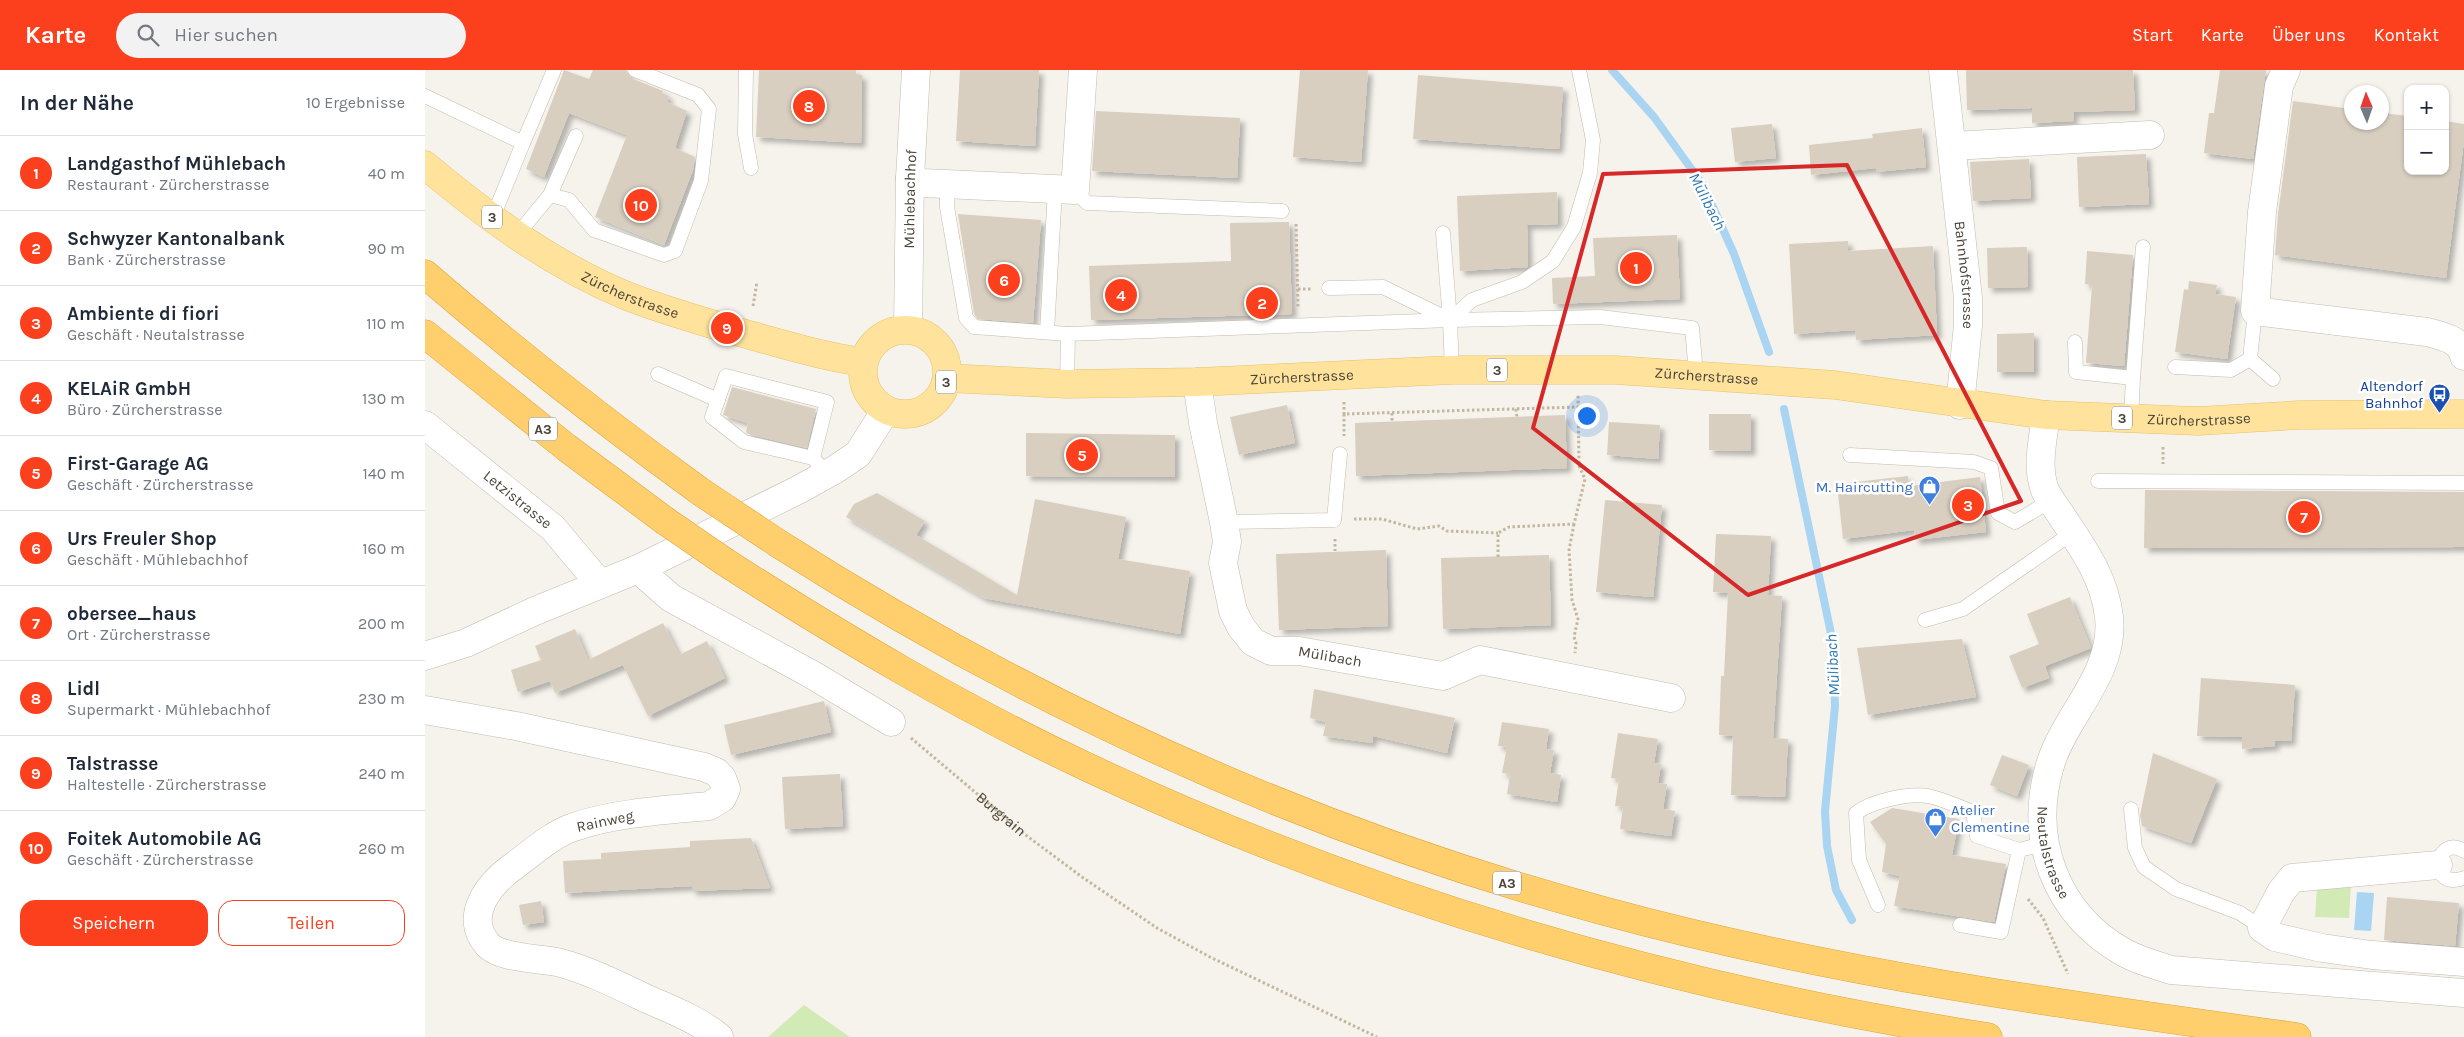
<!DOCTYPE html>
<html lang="de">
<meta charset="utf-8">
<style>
body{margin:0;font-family:Karla,sans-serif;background:#f2f2f3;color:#1f2937}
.controls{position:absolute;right:15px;top:15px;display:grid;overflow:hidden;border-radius:10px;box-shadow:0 1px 4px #0004}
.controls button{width:45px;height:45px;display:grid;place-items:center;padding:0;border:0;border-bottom:1px solid #e0e1e3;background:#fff;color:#1f2937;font:25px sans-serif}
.compass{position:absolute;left:1919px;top:15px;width:45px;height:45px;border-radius:50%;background:#fff;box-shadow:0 1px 4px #0004;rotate:358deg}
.you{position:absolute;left:1161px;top:345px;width:18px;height:18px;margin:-12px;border:4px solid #fff;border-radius:50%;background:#1a73e8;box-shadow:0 0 0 8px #1a73e833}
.badge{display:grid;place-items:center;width:32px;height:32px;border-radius:50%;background:#fc3f1d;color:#fff;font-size:16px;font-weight:700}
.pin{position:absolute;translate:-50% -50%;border:2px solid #fff;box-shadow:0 1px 5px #0006}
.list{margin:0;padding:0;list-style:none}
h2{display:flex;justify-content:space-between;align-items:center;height:65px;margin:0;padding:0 20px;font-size:21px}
h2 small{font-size:16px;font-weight:400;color:#747a83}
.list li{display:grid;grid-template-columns:32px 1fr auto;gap:15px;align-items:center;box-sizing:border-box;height:75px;padding:0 20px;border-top:1px solid #e0e1e3}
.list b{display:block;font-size:19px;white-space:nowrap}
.list p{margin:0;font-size:16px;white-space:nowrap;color:#747a83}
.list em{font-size:16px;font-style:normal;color:#747a83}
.actions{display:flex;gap:10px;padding:15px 20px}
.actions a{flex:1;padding:11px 0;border:1px solid #fc3f1d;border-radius:15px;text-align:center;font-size:18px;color:#fc3f1d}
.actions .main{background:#fc3f1d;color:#fff}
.icon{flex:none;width:28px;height:28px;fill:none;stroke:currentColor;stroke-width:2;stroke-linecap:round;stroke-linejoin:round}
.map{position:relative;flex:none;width:2039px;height:967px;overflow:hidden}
header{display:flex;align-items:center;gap:30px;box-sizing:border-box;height:70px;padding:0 25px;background:#fc3f1d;color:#fff}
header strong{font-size:24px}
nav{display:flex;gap:28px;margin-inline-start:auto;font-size:18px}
.search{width:350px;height:45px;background:#f2f2f3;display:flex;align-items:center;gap:12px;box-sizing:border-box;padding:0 18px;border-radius:28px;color:#747a83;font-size:19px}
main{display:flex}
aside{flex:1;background:#fff}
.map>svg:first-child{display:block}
.green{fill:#d2eab5}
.water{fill:#a9d4f2}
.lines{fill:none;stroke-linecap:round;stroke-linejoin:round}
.stream{stroke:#a9d4f2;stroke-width:8}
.building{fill:#d8cfc1;filter:url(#shadow)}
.service-casing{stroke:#c2bbae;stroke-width:15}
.minor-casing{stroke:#c2bbae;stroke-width:29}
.primary-casing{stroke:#e6c16a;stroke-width:29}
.motorway-casing{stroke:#e0a43c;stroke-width:29}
.path{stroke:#c4b79f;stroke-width:3;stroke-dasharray:2.5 2.5;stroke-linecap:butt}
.service{stroke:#fff;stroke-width:14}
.minor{stroke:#fff;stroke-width:28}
.primary{stroke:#ffe39c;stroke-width:28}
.motorway{stroke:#ffcf6e;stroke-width:28}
.motorway-bridge-casing{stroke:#e0a43c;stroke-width:29;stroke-linecap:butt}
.motorway-bridge{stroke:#ffcf6e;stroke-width:28}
.marked{fill:none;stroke:#d62828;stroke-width:4;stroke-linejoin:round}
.labels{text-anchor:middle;stroke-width:5;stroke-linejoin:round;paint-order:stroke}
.shield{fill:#fff;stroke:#817c74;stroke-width:1}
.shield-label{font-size:14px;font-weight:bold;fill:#4b4439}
.street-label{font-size:15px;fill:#4b4439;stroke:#fff}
.transit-label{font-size:15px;fill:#164399;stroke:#fff;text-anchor:end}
.shop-label{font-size:15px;fill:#366cbe;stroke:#fff;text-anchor:end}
.water-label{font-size:16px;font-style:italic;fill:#2e7ab2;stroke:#fff}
</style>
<header>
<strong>Karte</strong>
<div class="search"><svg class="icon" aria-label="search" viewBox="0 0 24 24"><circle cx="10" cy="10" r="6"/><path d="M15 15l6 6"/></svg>Hier suchen</div>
<nav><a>Start</a><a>Karte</a><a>Über uns</a><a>Kontakt</a></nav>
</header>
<main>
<aside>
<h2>In der Nähe<small>10 Ergebnisse</small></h2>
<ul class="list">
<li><span class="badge">1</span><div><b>Landgasthof Mühlebach</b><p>Restaurant · Zürcherstrasse</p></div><em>40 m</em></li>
<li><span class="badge">2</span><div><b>Schwyzer Kantonalbank</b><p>Bank · Zürcherstrasse</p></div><em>90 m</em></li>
<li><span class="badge">3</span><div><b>Ambiente di fiori</b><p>Geschäft · Neutalstrasse</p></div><em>110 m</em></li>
<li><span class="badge">4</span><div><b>KELAiR GmbH</b><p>Büro · Zürcherstrasse</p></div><em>130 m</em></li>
<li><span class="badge">5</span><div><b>First-Garage AG</b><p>Geschäft · Zürcherstrasse</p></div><em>140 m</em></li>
<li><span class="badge">6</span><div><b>Urs Freuler Shop</b><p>Geschäft · Mühlebachhof</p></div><em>160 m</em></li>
<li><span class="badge">7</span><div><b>obersee_haus</b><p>Ort · Zürcherstrasse</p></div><em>200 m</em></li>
<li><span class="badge">8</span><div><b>Lidl</b><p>Supermarkt · Mühlebachhof</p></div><em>230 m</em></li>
<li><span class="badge">9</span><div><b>Talstrasse</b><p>Haltestelle · Zürcherstrasse</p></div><em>240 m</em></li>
<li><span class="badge">10</span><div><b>Foitek Automobile AG</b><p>Geschäft · Zürcherstrasse</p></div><em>260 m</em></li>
</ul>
<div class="actions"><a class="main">Speichern</a><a>Teilen</a></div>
</aside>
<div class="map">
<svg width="2039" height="967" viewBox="0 0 2039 967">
<defs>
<filter id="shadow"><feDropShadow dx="4.5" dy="4.5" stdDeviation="2.5" flood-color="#0004"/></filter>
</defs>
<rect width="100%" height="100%" fill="#f6f3ec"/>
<!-- green -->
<g class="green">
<polygon points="1926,815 1924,848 1890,847 1892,818"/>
<polygon points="379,935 425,967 343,967"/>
</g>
<!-- water -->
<polygon class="water" points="1932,822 1949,823 1946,861 1929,860"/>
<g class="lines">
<!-- stream -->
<g class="stream">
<polyline points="1187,0 1229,47 1278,115 1309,184 1344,282"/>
<polyline points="1359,339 1408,573 1410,636 1400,741 1402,776 1411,820 1427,850"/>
</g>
</g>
<!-- building -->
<g class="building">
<polygon points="139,0 164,9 168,0 201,0 206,8 238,21 237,23 244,26 242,32 262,41 250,78 270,87 268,100 239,175 170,147 202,65 144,43 119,107 101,99"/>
<polygon points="334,0 431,0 431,5 437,5 436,73 331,67"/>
<polygon points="535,0 614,0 610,76 531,71"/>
<polygon points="875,0 943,0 936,92 868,87"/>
<polygon points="1541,0 1708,0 1710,40 1648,42 1649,51 1607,53 1607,38 1542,40"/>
<polygon points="1795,0 1841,0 1828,89 1779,83 1784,43 1789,43"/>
<polygon points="993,5 1138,17 1134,79 988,69"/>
<polygon points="1868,31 1926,39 1926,52 1956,52 1956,43 1983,46 1983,101 2020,101 2020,51 2039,54 2039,71 2021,208 1850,185 1853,144"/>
<polygon points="671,41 815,48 812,108 667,101"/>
<polygon points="1347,54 1351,88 1310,92 1306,58"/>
<polygon points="1497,58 1501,97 1451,102 1451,98 1386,105 1384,75 1448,68 1447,64"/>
<polygon points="1721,84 1724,134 1654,137 1652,87"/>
<polygon points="1604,89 1606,128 1548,131 1545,92"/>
<polygon points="1132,122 1133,154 1102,155 1103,197 1035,201 1032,126"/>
<polygon points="533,144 616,150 608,253 553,249 549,244"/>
<polygon points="864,152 867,244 666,250 664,196 806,191 805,153"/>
<polygon points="1252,165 1255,229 1128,234 1127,208 1170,206 1168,168"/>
<polygon points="1423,171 1423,181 1508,176 1512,265 1431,270 1430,260 1369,264 1364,174"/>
<polygon points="1602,177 1603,217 1563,218 1562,178"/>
<polygon points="1662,181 1708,185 1699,296 1661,293 1667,215 1660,214"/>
<polygon points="1764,211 1792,215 1790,224 1811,227 1802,289 1750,282 1759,219 1763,220"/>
<polygon points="1609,263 1609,302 1572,302 1572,264"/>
<polygon points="307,317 391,339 382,378 323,364 321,362 323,353 298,345"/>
<polygon points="862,335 870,373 814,385 805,347"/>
<polygon points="1284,344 1326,344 1326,381 1284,380"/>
<polygon points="1140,345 1142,398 931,406 930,353"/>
<polygon points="1184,352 1235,355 1233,389 1182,385"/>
<polygon points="601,363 750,365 750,407 601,406"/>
<polygon points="1483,406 1484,416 1555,407 1561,462 1490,470 1489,460 1418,469 1412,414"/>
<polygon points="1720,420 2039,422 2039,477 1719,478"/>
<polygon points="452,423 500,451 491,465 592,525 610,429 701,447 693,489 765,501 755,564 559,528 421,447 429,434"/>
<polygon points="1180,430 1237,435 1228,527 1171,522"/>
<polygon points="1291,464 1346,466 1343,525 1357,526 1348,668 1363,669 1360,727 1306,725 1308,666 1294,665 1296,606 1299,606 1303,523 1288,522"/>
<polygon points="961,480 963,556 854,560 851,484"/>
<polygon points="1124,485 1126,555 1018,559 1016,488"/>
<polygon points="1645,527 1666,578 1620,596 1624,608 1597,618 1584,586 1614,574 1602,544"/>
<polygon points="238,553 254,585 282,571 300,608 223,646 198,595 130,623 125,611 93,622 86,600 116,590 110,576 150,559 163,590"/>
<polygon points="1537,569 1551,627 1443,645 1432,578"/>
<polygon points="1776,608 1870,615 1866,671 1850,671 1850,676 1817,679 1817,667 1772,666"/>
<polygon points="889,619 1030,648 1022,683 948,666 947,673 898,666 901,652 885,648"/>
<polygon points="399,631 406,662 306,685 299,655"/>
<polygon points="1077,652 1124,659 1121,679 1129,680 1125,703 1136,705 1132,732 1082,724 1085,704 1077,703 1082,677 1073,676"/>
<polygon points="1193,663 1233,669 1229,693 1236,694 1233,713 1242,714 1238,739 1250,741 1246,766 1195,759 1198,737 1190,736 1194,709 1186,708"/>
<polygon points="1728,683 1792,709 1766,773 1717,756 1715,745"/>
<polygon points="1577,685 1604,695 1592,726 1565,715"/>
<polygon points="415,704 418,756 360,759 357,707"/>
<polygon points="1467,738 1534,749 1527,785 1581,794 1569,852 1469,836 1475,806 1457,802 1461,774 1445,752"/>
<polygon points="326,768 345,818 267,821 267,816 140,823 138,791 176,789 176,783 265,777 265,771"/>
<polygon points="1962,827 2034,833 2030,876 1959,870"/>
<polygon points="116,831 119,852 98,855 94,835"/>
</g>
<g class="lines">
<defs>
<g id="service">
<polyline points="321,0 320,64 326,98"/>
<polyline points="0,26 98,73 68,147"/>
<polyline points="98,73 129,0"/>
<polyline points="522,114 522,137 541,248 549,257 643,264"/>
<polyline points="650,120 662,133 857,141"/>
<polyline points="125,125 151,66"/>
<polyline points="1018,163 1025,250"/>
<polyline points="92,165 125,125 144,130 169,160 239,185 250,181 276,111 284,39 273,25 210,0"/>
<polyline points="904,218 958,217 1025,250 1027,300"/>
<polyline points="1025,250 1047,230 1097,212 1128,191 1149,157 1165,103 1168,70 1154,0"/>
<polyline points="622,262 630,119"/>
<polyline points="1650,272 1651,302 1708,308 1706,348"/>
<polyline points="1825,289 1848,309"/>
<polyline points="1750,297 1806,300 1825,289 1830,241"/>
<polyline points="233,304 293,330"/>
<polyline points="1708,308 1718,177"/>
<polyline points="642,314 643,264 1025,250 1175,247 1267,258 1271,304"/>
<polyline points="1425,385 1549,392 1566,398 1573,443 1590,452 1627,430"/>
<polyline points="388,388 319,372 287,347 301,306 402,332 388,388 402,404"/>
<polyline points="1673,411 2039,413"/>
<polyline points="799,452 909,450 915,384"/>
<polyline points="1500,550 1538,539 1647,463"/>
<polyline points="1706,739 1710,778 1719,797 1751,819 1815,843 1837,858"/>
<path d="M2039,781C2010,763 2001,821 2039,808"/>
<path d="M1453,835L1434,790L1431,743C1447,731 1483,723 1503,726C1518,729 1534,737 1548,742L1552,766L1594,780"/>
<polyline points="1535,855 1576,862 1594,780 1618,774"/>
</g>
<g id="minor">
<path id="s2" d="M1518,0L1543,228V255L1535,335"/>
<path d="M1861,0L1854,16L1837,142L1830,241L2002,262C2017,266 2035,269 2039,286"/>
<polyline points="1527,76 1725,65"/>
<polyline points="485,108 498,113 650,120 658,0"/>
<path id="s3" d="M483,259L485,108L491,0"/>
<path id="s4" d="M772,312L778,353L799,452L802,472L798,493L808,541L816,557L828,572L846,581H874L1018,606L1055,590L1246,628"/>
<path id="s5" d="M1621,345C1618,369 1611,397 1620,420C1624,429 1631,437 1636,445C1657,477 1680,508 1684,547C1690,603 1642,643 1626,692C1602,768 1630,844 1700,883C1715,891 1731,895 1746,900L2039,923"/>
<path id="s6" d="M0,355L128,458L175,514"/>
<polyline points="213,499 246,528 386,604 466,652"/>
<polyline points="0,586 41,573 110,541 213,499 373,420 411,399 433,384 461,340"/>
<path d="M0,640L91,656L279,697L291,702L297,708L301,719L297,728L284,736C241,740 189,743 149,757C127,764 107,783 89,796C65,813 37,846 63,875C76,889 117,888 136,893C165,901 193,915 220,928C245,939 272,949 294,967"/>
<polyline points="2013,795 1867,808 1856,822 1837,858 1850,867 1897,878 1947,885 2039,892"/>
</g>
<g id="primary">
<path id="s7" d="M0,95C61,146 127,195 202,226C243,242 286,254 328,266C364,276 401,287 438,292"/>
<circle cx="480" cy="302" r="42"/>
<path id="s8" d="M522,308L642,314L772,312L1027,300H1191L1410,315L1621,345L1773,351L1874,345L2039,344"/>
</g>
<g id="motorway">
<path d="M0,204C89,281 181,353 276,422"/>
<polyline points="0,264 142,378 239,450"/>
<path d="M354,474C610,637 886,762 1179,841C1406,903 1640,935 1872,967"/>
<path d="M300,492C417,567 536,638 662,697C947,831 1251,919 1563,967"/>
</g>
</defs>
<!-- service casing -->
<use href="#service" class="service-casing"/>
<!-- minor casing -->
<use href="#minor" class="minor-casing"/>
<!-- primary casing -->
<use href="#primary" class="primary-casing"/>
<!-- motorway casing -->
<use href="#motorway" class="motorway-casing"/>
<!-- path -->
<g class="path">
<polyline points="871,154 873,238"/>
<polyline points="873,219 887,219"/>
<polyline points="328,236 332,212"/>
<polyline points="919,332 919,344 1153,337"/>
<polyline points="1091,339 1092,348"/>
<polyline points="967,343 967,351"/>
<polyline points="919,344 919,366"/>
<polyline points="1738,377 1738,394"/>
<polyline points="929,449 957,449 992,459 1014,456 1022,461 1073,463"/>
<polyline points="1149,454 1144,480 1147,530 1153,549 1149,567 1151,573 1150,583"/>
<polyline points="910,469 910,481"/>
<polyline points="1073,487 1073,463 1084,457 1149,454 1160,409 1154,396 1153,324"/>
<path id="s1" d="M486,668L602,766L657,807L732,858L785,887L952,967"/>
<polyline points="1603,829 1618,848 1643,904"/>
</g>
<!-- service -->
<use href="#service" class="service"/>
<!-- minor -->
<use href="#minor" class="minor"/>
<!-- primary -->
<use href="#primary" class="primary"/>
<!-- motorway -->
<use href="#motorway" class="motorway"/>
<defs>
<g id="motorway-bridge">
<polyline points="276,422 354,474"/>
<polyline points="239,450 300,492"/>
</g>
</defs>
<!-- motorway-bridge casing -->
<use href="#motorway-bridge" class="motorway-bridge-casing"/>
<!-- motorway-bridge -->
<use href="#motorway-bridge" class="motorway-bridge"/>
</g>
<!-- marked area -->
<path class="marked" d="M1422,95L1596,431L1323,525L1108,358L1178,104Z"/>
<!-- icons -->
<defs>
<symbol id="bus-pin" viewBox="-11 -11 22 30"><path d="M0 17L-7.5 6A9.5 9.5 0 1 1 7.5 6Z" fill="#1a4fb4" stroke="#fff"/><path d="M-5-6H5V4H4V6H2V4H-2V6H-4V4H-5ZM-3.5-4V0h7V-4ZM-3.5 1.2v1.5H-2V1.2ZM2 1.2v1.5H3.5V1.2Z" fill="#fff"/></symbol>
<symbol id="shop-pin" viewBox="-11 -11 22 30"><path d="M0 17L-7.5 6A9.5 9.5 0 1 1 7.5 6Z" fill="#3f7fe0" stroke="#fff"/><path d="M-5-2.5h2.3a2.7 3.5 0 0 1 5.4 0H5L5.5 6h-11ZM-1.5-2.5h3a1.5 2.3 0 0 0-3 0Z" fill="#fff"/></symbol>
</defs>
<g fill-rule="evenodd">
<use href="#bus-pin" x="2002" y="312" width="25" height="34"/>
<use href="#shop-pin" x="1492" y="404" width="25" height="34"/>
<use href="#shop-pin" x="1498" y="736" width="25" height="34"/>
</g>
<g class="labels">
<!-- shield labels -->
<g class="shield">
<rect x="57" y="135.5" width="20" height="23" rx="4"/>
<rect x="1062" y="288.5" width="20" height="23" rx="4"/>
<rect x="511" y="300.5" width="20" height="23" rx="4"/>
<rect x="1687" y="336.5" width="20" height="23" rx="4"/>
<rect x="104" y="347.5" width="28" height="23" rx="4"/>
<rect x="1068" y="801.5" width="28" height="23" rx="4"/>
</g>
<g class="shield-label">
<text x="67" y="152">3</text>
<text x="1072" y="305">3</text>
<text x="521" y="317">3</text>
<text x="1697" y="353">3</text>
<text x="118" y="364">A3</text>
<text x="1082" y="818">A3</text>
</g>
<!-- street labels -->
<g class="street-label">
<text dy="5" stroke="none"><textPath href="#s3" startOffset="130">Mühlebachhof</textPath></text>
<text dy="5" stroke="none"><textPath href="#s2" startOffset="206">Bahnhofstrasse</textPath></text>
<text dy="5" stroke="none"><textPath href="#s7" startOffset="244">Zürcherstrasse</textPath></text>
<text dy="5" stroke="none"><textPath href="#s8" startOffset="760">Zürcherstrasse</textPath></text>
<text dy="5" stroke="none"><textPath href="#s8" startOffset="355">Zürcherstrasse</textPath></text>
<text dy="5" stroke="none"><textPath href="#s8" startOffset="1255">Zürcherstrasse</textPath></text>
<text dy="5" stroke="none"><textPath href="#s6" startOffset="119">Letzistrasse</textPath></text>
<text dy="5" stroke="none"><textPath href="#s4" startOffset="350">Mülibach</textPath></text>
<text dy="5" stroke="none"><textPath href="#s1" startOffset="118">Burgrain</textPath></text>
<text transform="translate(180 751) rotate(-12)" y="5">Rainweg</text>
<text dy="5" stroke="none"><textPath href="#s5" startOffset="471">Neutalstrasse</textPath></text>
</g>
<!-- transit labels -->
<g class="transit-label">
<text x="1998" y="321">Altendorf<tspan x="1998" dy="17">Bahnhof</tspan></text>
</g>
<!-- shop labels -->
<g class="shop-label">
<text x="1488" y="422">M. Haircutting</text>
<text x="1526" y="745" text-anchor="start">Atelier<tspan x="1526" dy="17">Clementine</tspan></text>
</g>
<!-- water labels -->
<g class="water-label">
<text transform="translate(1283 131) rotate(63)" y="6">Mülibach</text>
<text transform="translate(1407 595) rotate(-93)" y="6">Mülibach</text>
</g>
</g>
</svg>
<div class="controls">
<button>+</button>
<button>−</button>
</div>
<svg class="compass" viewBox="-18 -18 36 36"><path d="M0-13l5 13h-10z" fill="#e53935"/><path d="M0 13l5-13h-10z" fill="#747a83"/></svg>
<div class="you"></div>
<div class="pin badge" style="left:1211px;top:198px">1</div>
<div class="pin badge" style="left:837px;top:233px">2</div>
<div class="pin badge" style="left:1543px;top:435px">3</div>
<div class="pin badge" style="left:696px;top:225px">4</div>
<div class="pin badge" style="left:657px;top:385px">5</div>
<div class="pin badge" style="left:579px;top:210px">6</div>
<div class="pin badge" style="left:1879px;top:447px">7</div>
<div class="pin badge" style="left:384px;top:36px">8</div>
<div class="pin badge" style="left:302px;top:258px">9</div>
<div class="pin badge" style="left:216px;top:135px">10</div>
</div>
</main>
